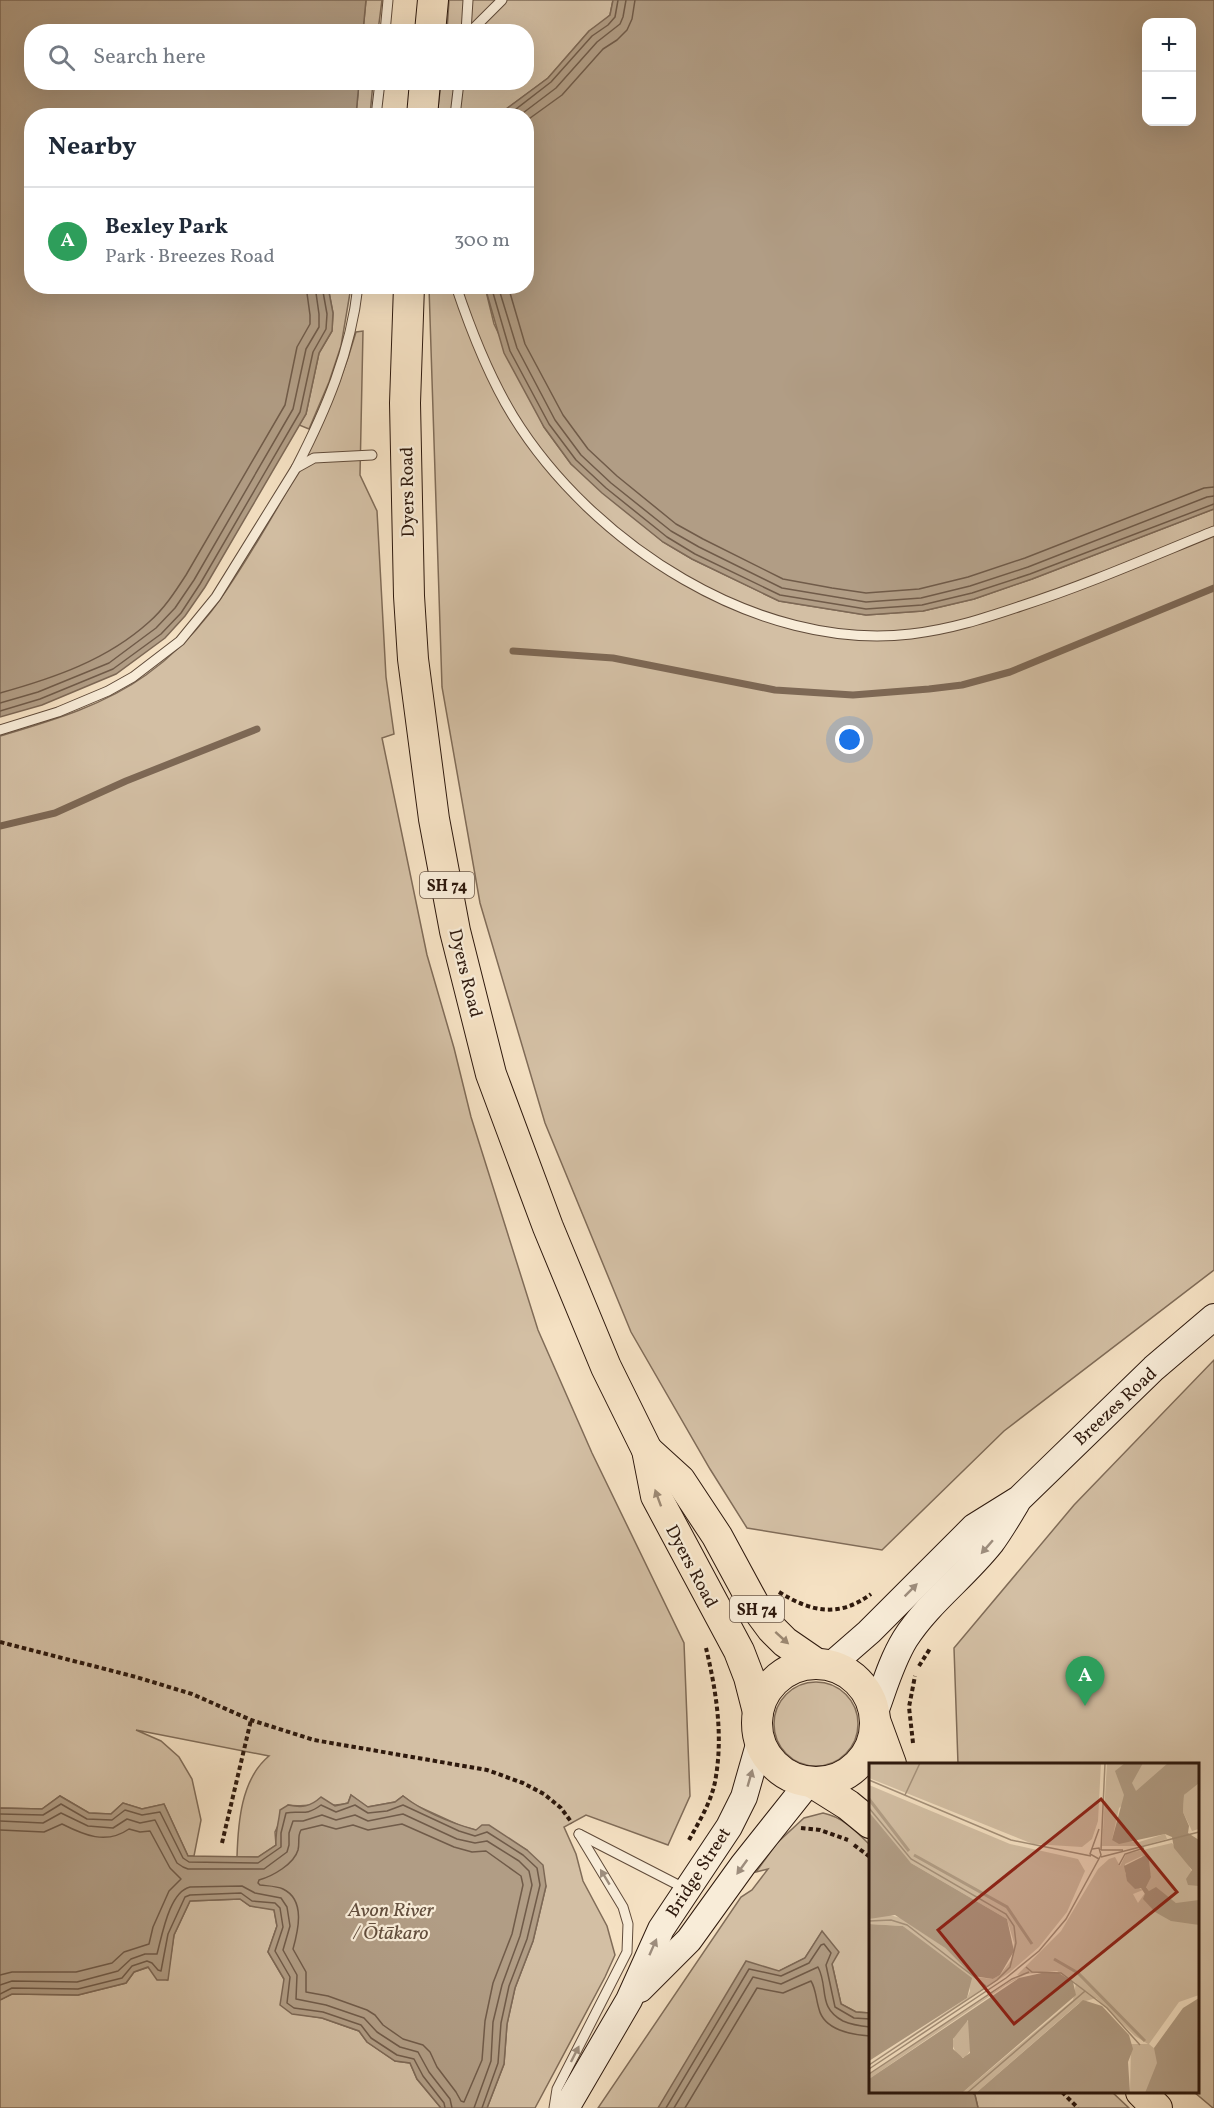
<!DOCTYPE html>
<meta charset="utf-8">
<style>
body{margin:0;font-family:Vollkorn,serif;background:#f6f6f7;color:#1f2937}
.controls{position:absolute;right:18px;top:18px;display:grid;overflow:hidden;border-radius:12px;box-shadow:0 6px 24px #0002}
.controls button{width:54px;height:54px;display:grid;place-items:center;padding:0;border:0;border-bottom:2px solid #e0e1e3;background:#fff;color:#1f2937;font:30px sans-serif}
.you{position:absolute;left:850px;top:740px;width:21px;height:21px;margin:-15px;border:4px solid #fff;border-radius:50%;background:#1a73e8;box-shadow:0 0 0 9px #1a73e833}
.badge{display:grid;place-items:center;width:39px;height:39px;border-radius:50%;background:#111827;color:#fff;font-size:20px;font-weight:700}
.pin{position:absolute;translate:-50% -50px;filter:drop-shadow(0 2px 3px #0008)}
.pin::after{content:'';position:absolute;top:32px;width:21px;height:18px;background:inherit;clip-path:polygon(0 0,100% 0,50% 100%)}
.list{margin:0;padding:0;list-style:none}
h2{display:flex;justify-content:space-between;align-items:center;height:78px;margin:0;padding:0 24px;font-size:26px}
h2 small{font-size:20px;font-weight:400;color:#747a83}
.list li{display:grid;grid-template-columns:39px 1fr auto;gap:18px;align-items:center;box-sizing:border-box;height:108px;padding:0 24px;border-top:2px solid #e0e1e3}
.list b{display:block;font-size:22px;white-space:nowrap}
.list p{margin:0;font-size:20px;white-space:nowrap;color:#747a83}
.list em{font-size:20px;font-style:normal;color:#747a83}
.icon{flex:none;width:33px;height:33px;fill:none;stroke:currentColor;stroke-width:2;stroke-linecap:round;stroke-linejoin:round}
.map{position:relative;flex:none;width:1214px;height:2108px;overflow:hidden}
.search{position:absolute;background:#fff;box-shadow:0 6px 24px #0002;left:24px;top:24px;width:510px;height:66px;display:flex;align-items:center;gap:15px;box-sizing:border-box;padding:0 21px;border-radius:24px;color:#747a83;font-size:22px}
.panel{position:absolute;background:#fff;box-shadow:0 6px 24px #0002;left:24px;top:108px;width:510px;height:186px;border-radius:24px}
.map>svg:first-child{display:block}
.green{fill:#d3bfa4;stroke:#806c58;stroke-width:1.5}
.water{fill:#b19d85;stroke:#7d6855;stroke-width:1.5;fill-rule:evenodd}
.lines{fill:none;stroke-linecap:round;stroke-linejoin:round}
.shore{stroke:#705b49;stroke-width:1.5}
.stream{stroke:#7d6855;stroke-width:7}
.service-casing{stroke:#604b3a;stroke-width:11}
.secondary-casing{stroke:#2e190d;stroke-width:28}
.trunk-casing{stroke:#2e190d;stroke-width:32}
.path{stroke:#2e190d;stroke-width:4;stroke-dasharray:4.5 3;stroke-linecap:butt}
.service{stroke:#f8ecd8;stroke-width:9}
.secondary{stroke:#f8ecd8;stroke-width:26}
.trunk{stroke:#f5e1c3;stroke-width:30}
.oneway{fill:#9b8771}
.oneway2{fill:#9d8d7d}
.labels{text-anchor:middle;stroke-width:4.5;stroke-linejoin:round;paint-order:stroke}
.shield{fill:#f8ecd8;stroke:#6b584a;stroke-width:1.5}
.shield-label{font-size:16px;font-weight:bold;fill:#2e190d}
.street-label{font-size:18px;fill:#2e190d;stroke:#f8ecd8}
.water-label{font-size:20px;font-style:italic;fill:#624e3d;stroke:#f8ecd8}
.inset-river{fill:none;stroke:#b19d85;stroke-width:3}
.inset-road{fill:none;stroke:#a5917a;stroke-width:1.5}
.view{fill:#8f2418;fill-opacity:0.15;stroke:#8f2418;stroke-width:3}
.inset-edge{fill:none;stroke:#2e190d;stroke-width:3}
</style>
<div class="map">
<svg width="1214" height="2108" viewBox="0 0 1214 2108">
<rect width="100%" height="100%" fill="#f5e1c3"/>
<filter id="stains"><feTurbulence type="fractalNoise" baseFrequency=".00333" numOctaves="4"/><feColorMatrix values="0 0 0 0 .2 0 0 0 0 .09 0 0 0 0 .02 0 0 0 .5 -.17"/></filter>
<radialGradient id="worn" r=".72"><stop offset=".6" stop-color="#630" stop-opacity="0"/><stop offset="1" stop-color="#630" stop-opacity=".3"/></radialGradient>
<!-- green -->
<g class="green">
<polygon points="366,0 382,0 378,31 363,31"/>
<polygon points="449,0 613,0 610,15 604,21 589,31 548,78 498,115 437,116 441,83 526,82 526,32 447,31"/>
<polygon points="359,83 373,83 370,115 356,115"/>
<polygon points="328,287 351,287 341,346 329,382 309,429 299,425 306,414 319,353 332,331 333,313"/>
<polygon points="429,287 485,287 494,324 544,427 571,464 663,542 692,559 779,601 866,615 923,611 974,599 1032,579 1214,509 1214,1270 1004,1431 882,1550 747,1528 710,1469 631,1332 545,1123 480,903 442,687"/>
<path d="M363,331L360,475L377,511L386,677L394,734L382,738L427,955L454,1048L471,1117L538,1330L592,1453L684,1643L690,1796L668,1845L586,1815L564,1827L576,1854L583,1881L607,1926L615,1955L605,1977L535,2108H487L504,2064L507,2024L515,1988L533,1941L546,1886L527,1850L508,1839L461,1826L415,1805L403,1796L395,1802L367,1807L351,1795L348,1803C334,1807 326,1804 313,1805C303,1805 298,1807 288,1805L275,1832L276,1845L258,1857H237C238,1823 241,1779 269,1756L136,1730L161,1741L179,1757L192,1779L201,1820L194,1856H188L164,1804L142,1809L123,1803L111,1814L89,1813L60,1796L42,1809L0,1808V736C50,721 103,706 146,675C199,637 227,592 260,537C300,471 335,406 356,332Z"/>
<polygon points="1214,1360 1214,2108 1213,2108 1194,2092 1198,2092 1198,1764 958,1764 954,1648 1074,1505"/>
<circle cx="816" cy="1724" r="42"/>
<path d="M823,1813C843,1817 856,1831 870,1845V2013L856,2012L841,2004L832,1964L822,1932L805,1958L779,1971L658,2108H598L741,1897L752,1890L768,1869L756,1872L777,1843L804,1818Z"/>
<polygon points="240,1899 250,1906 274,1909 277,1926 268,1952 284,1979 292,2013 322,2018 359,2031 367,2042 395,2061 410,2063 417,2079 441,2108 0,2108 0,2000 12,1994 78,1995 126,1983 134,1972 149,1967 167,1980 174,1935 190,1901"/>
<polygon points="971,2092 1112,2092 1129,2108 978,2108 975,2095"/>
</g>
<!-- water -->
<g class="water">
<polygon points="0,0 366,0 363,31 32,32 32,82 359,83 356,115 32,116 32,286 328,287 333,313 332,331 319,353 306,414 205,587 185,616 165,638 116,674 42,705 0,717"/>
<path d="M613,0H1214V509L1032,579L974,599L923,611L866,615L779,601L692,559L663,542L602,493L571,464L544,427L504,353L485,287L526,286V116L498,115L548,78L589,31L610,15ZM1192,22V122H1146V22Z"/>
<path d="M351,1795L368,1807L395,1802L403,1796C424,1812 451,1823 476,1830L482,1825H489L527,1850L543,1865L546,1886L533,1941L515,1988L507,2024L504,2064L487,2108H441L417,2079L410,2063L395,2061L367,2042L359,2031L322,2018L292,2014L280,2005L284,1979L268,1952L277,1926L274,1910L250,1906L240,1899L190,1901L174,1935L168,1980H157L148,1967L134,1972L126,1983L78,1995L12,1994L0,2000V1808L42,1809L60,1796L89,1813L111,1814L123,1803L142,1809L164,1804L188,1856L258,1857L276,1845C275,1832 279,1822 280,1810L288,1805C302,1808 310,1807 321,1797L335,1806L348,1803Z"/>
<polygon points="822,1931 839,1952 832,1964 841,2004 856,2012 870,2013 870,2092 971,2092 975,2095 978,2108 658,2108 746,1961 779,1971 805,1958"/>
</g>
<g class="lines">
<!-- shore -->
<g class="shore">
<polyline points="507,116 551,82 592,36 608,25 615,17 618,0"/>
<polyline points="519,116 556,88 597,42 620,24 623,17 626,0"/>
<polyline points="526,121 562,95 603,49 617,40 627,30 632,19 635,0"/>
<polyline points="491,286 510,351 549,424 576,460 606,488 667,537 695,554 780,595 866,609 922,605 972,593 1030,574 1214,504"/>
<polyline points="498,286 517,348 555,420 581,455 611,483 671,531 699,547 782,588 866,602 921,598 970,586 1028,567 1207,497 1214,496"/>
<polyline points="508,286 525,344 563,415 588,449 617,476 676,524 703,539 783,579 832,588 866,593 919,589 968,577 1025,558 1204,488 1214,487"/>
<path d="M0,693C54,678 107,660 149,622C164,609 175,592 186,575L285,405L297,347L310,324V315L306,286"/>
<polyline points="0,703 38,692 109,663 156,628 175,608 194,580 293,409 306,349 319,327 319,314 315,286"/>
<polyline points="0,711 40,699 113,669 161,634 181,613 200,584 300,412 313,352 326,329 327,314 322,286"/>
<path d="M0,1814L43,1815L61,1804L87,1819L112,1820L125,1810L142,1815L160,1812L183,1858L189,1862L258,1863L281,1847V1833L286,1813C301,1810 305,1817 321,1805L336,1812L355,1805L368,1813L387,1811L403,1805L459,1831L475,1836L487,1832L523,1855L537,1868L540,1885L527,1939L509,1986L501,2023L498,2063L482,2108"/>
<polyline points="0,1821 43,1823 61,1813 88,1826 113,1828 127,1819 140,1823 155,1820 177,1863 183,1867 188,1869 264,1869 287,1852 289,1845 289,1833 293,1821 303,1821 322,1815 336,1820 355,1815 368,1821 403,1814 457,1839 475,1843 487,1841 519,1861 529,1871 532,1885 520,1936 502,1985 493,2022 491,2061 474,2108"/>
<path d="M402,1824L454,1847L472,1852L486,1851L521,1876L523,1885L512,1934L493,1983L485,2021L482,2060L464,2102L461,2101L456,2092L437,2067L430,2052L423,2045L403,2039L383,2025L375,2015L367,2010L328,1996L306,1992V1972L293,1949C298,1931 306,1900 283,1889C277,1886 268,1886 260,1885L258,1883L259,1880C273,1876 294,1864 298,1850C300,1842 297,1837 301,1830L322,1825L336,1829L353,1825L368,1830Z"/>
<path d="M0,1830L44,1832L62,1824C84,1835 106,1845 129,1829L140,1832L150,1831L170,1868L181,1879L169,1891L153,1927L149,1944L124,1952L112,1963L76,1972H12L0,1975"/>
<path d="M0,1985L12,1981L77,1982L118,1971L131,1959L145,1954H157C162,1936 169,1892 190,1887L242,1886L255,1893L281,1898L287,1907L290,1926L283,1950L297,1975L296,1999L326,2005L364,2018L377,2032L400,2047L418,2052L429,2072L450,2099L452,2108"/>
<polyline points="0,1994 12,1988 78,1989 122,1978 132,1966 147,1961 152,1963 158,1970 161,1971 168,1934 185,1897 190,1895 241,1893 252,1901 275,1903 280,1908 283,1927 275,1951 290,1977 287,2003 294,2008 323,2012 361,2025 371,2038 397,2055 414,2059 423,2076 444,2103 445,2108"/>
<polyline points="666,2108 749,1969 781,1976 809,1963 821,1945 824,1944 831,1953 826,1965 835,2007 854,2018 870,2019"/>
<path d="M674,2108L753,1977L781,1984L818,1967C829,1988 817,2007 843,2021C852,2025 860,2026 870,2027"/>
<path d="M685,2108L757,1988L783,1993L811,1981C816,1989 816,2000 819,2009C824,2030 852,2035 870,2036"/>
</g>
<!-- stream -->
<g class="stream">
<polyline points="513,651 613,658 775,690 853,695 929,689 962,685 1010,672 1214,588"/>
<polyline points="0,826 55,813 126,781 257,729"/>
</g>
<defs>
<g id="service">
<polyline points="385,32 388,0"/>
<polyline points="466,32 468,0"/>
<polyline points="470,32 502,0"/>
<polyline points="376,116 380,82"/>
<polyline points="455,116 459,82"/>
<path d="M456,286C471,331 488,375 513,416C591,543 758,652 911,634C952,629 982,619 1021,606C1086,585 1150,557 1214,531"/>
<path d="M296,468C326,410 351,351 358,286"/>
<polyline points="0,730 58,712 108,691 133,677 180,641 216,597 296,468 314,458 372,455"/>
<polyline points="579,1834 686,1889"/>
<polyline points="554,2108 557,2089 627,1952 628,1924 623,1907 579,1834"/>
</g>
<g id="secondary">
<polyline points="830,1666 869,1632 974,1527 1019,1499 1154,1368 1214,1317"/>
<path d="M875,1712C884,1688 891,1662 905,1639C928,1603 964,1577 991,1543C1000,1531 1008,1517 1016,1504"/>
<polyline points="640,1989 689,1940 743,1865 809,1782"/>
<polyline points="566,2108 629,2000 661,1929 729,1827 744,1797 760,1741"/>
</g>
<g id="trunk">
<polyline points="430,32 433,0"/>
<polyline points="422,116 425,82"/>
<polyline points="409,286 405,403 409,596 413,659 434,819 455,931 491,1074 548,1227 606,1367 647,1450 656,1496 739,1651 749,1677 758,1712"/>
<polyline points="647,1450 680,1480 717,1536 755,1606 772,1629 785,1642 817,1664"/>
<circle cx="816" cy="1723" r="59"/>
<polyline points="876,1723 891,1764"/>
<polyline points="813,1783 848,1805 870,1823"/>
<polyline points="1141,2092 1157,2108"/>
</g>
</defs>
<!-- service casing -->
<use href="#service" class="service-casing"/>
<!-- secondary casing -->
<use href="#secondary" class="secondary-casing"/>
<!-- trunk casing -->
<use href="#trunk" class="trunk-casing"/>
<!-- path -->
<g class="path">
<path d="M779,1592C811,1612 839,1618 871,1594"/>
<polyline points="0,1642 136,1677 192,1694 251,1720 314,1740 487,1770 523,1783 544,1794 561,1808 572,1823"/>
<polyline points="919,1666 931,1647"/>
<polyline points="913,1743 909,1707 915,1676"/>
<polyline points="801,1828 820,1830 848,1840"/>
<path d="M689,1840C700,1820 713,1799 716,1776C723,1733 716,1690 706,1648"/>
<polyline points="222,1843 251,1720"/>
<polyline points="854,1845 870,1857"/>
<polyline points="1062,2092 1078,2108"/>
</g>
<!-- service -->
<use href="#service" class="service"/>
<!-- secondary -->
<use href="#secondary" class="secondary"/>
<!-- trunk -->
<use href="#trunk" class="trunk"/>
</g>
<!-- one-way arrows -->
<defs><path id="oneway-solid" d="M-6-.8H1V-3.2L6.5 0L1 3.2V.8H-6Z" transform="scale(1.5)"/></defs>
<g class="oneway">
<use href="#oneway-solid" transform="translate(658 1498) rotate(-110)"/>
<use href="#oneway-solid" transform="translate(782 1638) rotate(42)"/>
</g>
<g class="oneway2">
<use href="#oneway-solid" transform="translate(987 1547) rotate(131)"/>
<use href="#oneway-solid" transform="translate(911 1590) rotate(-45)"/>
<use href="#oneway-solid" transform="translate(750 1778) rotate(-74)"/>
<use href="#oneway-solid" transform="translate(742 1867) rotate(126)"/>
<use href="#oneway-solid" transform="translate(605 1877) rotate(-121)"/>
<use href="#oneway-solid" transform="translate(653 1947) rotate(-66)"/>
<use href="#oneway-solid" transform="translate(575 2054) rotate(-63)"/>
</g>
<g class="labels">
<!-- shield labels -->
<g class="shield">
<rect x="420" y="872" width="54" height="26" rx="4.5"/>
<rect x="730" y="1596" width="54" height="26" rx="4.5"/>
</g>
<g class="shield-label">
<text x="447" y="891">SH 74</text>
<text x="757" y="1615">SH 74</text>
</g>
<!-- street labels -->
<g class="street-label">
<text transform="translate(407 492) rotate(-91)" y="6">Dyers Road</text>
<text transform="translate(466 973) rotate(76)" y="6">Dyers Road</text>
<text transform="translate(1115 1406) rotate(-43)" y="6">Breezes Road</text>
<text transform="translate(692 1566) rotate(62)" y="6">Dyers Road</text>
<text transform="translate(698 1872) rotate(-57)" y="6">Bridge Street</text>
</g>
<!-- water labels -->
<g class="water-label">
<text x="391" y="1916">Avon River<tspan x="391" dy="23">/ Ōtākaro</tspan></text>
</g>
</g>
<!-- overview -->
<g transform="translate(869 1763)">
<rect width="330" height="330" fill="#f5e1c3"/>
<path d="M0,0H232L229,58L223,76L213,84L164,81L0,15ZM238,0H304L250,45L243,77L270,79L296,71L298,76L273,83H233ZM330,18V66L323,68L314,49L315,32ZM0,22L141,81L209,96L216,108L198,149L170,184L140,210L0,301L98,235L101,228L99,216L34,163L0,161V156L17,151L32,155L76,185L106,214L124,216L131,212L143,196L145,180L138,156L42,100L28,86L0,49ZM303,80L318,99L330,123V156L288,127L280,128L275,121L282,113L273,93L256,101V110L262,121L274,127L264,131L269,140L276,130V137L286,149L330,162V232L310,239L280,281L287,287L294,279L330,330H261L262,281H279L266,273L227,235L210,240L107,330H93L204,237L207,220L188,208L148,212L192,168L229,106L240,96L246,94L251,103L257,91ZM159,210L137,222L0,316V311L142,218ZM97,257L102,261L101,288L96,295L88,292L83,281L86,270Z" fill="#d3bfa4"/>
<path d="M256,0H274L263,20L267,28L299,0H330V20L315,32L314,49L320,63L319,70L330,77V123L319,122L317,116L323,107L305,85L303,74L296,71L250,81L243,77L255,32L246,8ZM0,49L42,100L138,156L145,188L131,212L124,216L104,213L76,185L26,152L0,156ZM279,91L282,114L277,124L280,128L287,124L307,140L330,137V162L302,158L286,149L274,136L276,131L272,125L266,126L258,118L255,103ZM0,161L34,163L103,215L98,235L0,298ZM177,209L190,210L204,219L207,232L93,330H0V316L150,215ZM99,257L101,290L94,295L84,286V276ZM330,235V330H276L288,300L285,285L314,245ZM214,237L233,243L260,272L264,286L259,299L261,330H107Z" fill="#b19d85" fill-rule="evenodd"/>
<path class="inset-river" d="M0,36L40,88M45,92L138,144L163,181M185,196L209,210L276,278"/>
<path class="inset-road" d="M0,17L142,77L222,93M36,32L51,0M0,45L42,96L137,151L145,163L147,180L141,204L128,217L0,302M232,87H254M232,87L236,0M232,94L330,69M230,96L221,91L230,66M250,102L256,91L275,85M0,158L22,157L38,162L117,223M216,228L238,245L271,282M0,306L137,215L170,188L197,156L232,92L230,85L223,86M0,311L143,216L160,209M98,330L216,228L192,210L163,209L157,204"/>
<path class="view" d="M232,36L308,129L145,261L69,167Z"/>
<rect width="330" height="330" class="inset-edge"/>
</g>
<rect width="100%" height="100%" filter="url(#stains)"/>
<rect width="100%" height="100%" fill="url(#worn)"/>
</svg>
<div class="controls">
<button>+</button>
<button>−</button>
</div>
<div class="you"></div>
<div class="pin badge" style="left:1085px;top:1706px;background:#2e9e5b">A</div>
<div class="search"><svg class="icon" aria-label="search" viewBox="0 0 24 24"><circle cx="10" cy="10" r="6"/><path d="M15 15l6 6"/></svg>Search here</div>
<section class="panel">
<h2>Nearby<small></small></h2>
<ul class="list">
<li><span class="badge" style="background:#2e9e5b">A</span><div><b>Bexley Park</b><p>Park · Breezes Road</p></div><em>300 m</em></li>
</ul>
</section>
</div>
